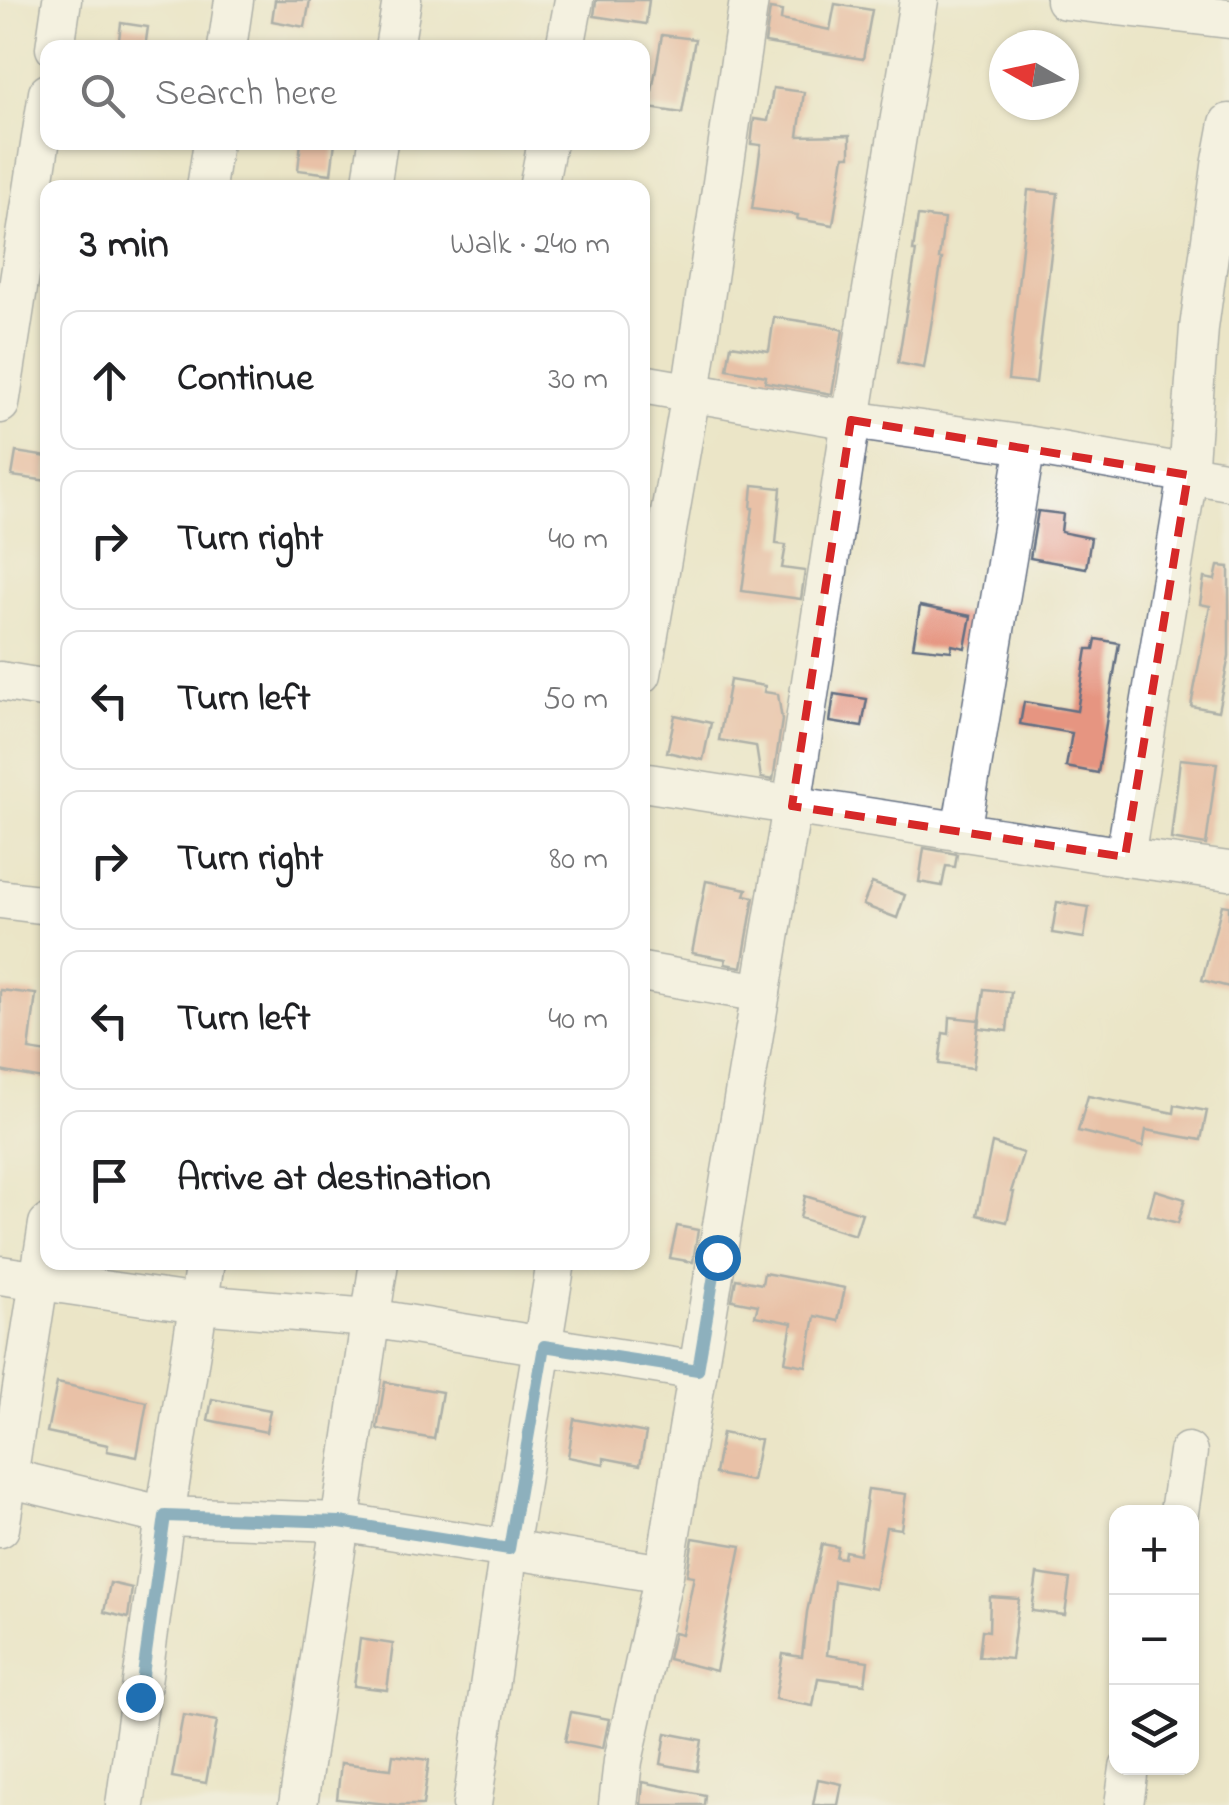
<!DOCTYPE html>
<meta charset="utf-8">
<style>
body{margin:0;font-family:"Indie Flower",sans-serif;background:#f2f2f2;color:#202124}
.controls{position:absolute;right:30px;bottom:30px;display:grid;overflow:hidden;border-radius:20px;box-shadow:0 2px 8px #0004}
.controls button{width:90px;height:90px;display:grid;place-items:center;padding:0;border:0;border-bottom:2px solid #e0e0e0;background:#fff;color:#202124;font:50px sans-serif}
.compass{position:absolute;left:989px;top:30px;width:90px;height:90px;border-radius:50%;background:#fff;box-shadow:0 2px 8px #0004;rotate:279deg}
.stop{position:absolute;width:30px;height:30px;margin:-22px;border:8px solid #1f6fb2;border-radius:50%;background:#fff}
.stop.end{background:#1f6fb2;border-color:#fff;box-shadow:0 2px 10px #0008}
.list{margin:0;padding:0;list-style:none}
h2{display:flex;justify-content:space-between;align-items:center;height:130px;margin:0;padding:0 40px;font-size:42px}
h2 small{font-size:32px;font-weight:400;color:#757577}
.list li{display:grid;grid-template-columns:65px 1fr auto;gap:30px;align-items:center;box-sizing:border-box;height:140px;margin:0 20px 20px;padding:0 20px;border:2px solid #e0e0e0;border-radius:20px}
.list b{display:block;font-size:38px;white-space:nowrap}
.list em{font-size:32px;font-style:normal;color:#757577}
.icon{flex:none;width:55px;height:55px;fill:none;stroke:currentColor;stroke-width:2;stroke-linecap:round;stroke-linejoin:round}
.map{position:relative;flex:none;width:1229px;height:1805px;overflow:hidden}
.search{position:absolute;background:#fff;box-shadow:0 2px 8px #0004;left:40px;top:40px;width:610px;height:110px;display:flex;align-items:center;gap:25px;box-sizing:border-box;padding:0 35px;border-radius:20px;color:#757577;font-size:38px}
.panel{position:absolute;background:#fff;box-shadow:0 2px 8px #0004;left:40px;top:180px;width:610px;height:1090px;border-radius:20px}
.map>svg:first-child{display:block}
.building{fill:#e69581}
.lines{fill:none;stroke-linecap:round;stroke-linejoin:round}
.minor-casing{stroke:#646f83;stroke-width:41}
.minor{stroke:#fff;stroke-width:38}
.route{stroke:#1f6fb2;stroke-width:12}
.marked{fill:none;stroke:#d62828;stroke-width:8;stroke-dasharray:20 12;stroke-linejoin:round}
</style>
<div class="map">
<svg width="1229" height="1805" viewBox="0 0 1229 1805">
<rect width="100%" height="100%" fill="#f6f6f2"/>
<filter id="ink" filterUnits="userSpaceOnUse"><feTurbulence type="fractalNoise" baseFrequency=".01" numOctaves="2"/><feDisplacementMap in="SourceGraphic" scale="20" xChannelSelector="R" yChannelSelector="G"/><feConvolveMatrix kernelMatrix="1 2 1 2 8 2 1 2 1" color-interpolation-filters="sRGB"/></filter>
<filter id="wash" filterUnits="userSpaceOnUse"><feTurbulence type="fractalNoise" baseFrequency=".0048" numOctaves="4" result="noise"/><feDisplacementMap in="SourceGraphic" scale="40" xChannelSelector="R" yChannelSelector="G"/><feGaussianBlur stdDeviation="2.25" result="paint"/><feColorMatrix in="noise" values="0 0 0 0 0 0 0 0 0 0 0 0 0 0 0 0 0 1.4 0 .05"/><feComposite in="paint" operator="in"/></filter>
<g filter="url(#wash)">
<rect width="100%" height="100%" fill="#ebe5c7"/>
<g id="blocks">
<!-- building -->
<g class="building">
<polygon points="275,0 310,0 305,27 272,21"/>
<polygon points="596,0 649,0 646,24 594,16"/>
<polygon points="835,4 872,10 863,59 765,43 770,9 782,11 781,20 830,30"/>
<polygon points="121,23 148,27 145,48 118,48"/>
<polygon points="662,35 695,39 682,113 649,108"/>
<polygon points="773,88 804,92 798,136 850,135 850,156 844,156 833,225 797,219 798,215 752,209 761,145 751,144 754,119 768,121"/>
<polygon points="301,142 335,142 331,174 298,170"/>
<polygon points="1028,190 1058,193 1036,383 1008,380"/>
<polygon points="918,216 944,219 939,259 942,259 924,368 898,363 916,251 913,251"/>
<polygon points="774,317 827,325 843,330 832,394 765,382 766,376 727,369 731,345 769,351"/>
<polygon points="16,452 48,457 48,481 12,476"/>
<polygon points="753,485 781,488 776,544 786,545 782,568 805,571 801,599 742,591 753,508 751,508"/>
<polygon points="1038,511 1063,514 1061,532 1091,538 1086,568 1030,558"/>
<polygon points="1218,566 1229,567 1229,656 1218,711 1191,706 1210,606 1200,604 1204,578 1215,580"/>
<polygon points="920,606 971,616 965,648 952,645 951,651 913,647"/>
<polygon points="1096,639 1119,643 1098,773 1066,767 1072,733 1020,724 1024,702 1077,711 1087,649 1094,649"/>
<polygon points="730,680 765,686 764,692 778,694 782,720 773,780 761,778 756,746 719,740"/>
<polygon points="834,694 867,699 862,727 830,722"/>
<polygon points="675,715 711,723 703,760 667,752"/>
<polygon points="1180,759 1217,763 1206,845 1171,839"/>
<polygon points="924,848 957,854 955,867 946,866 942,886 919,882"/>
<polygon points="706,881 747,889 745,895 754,897 742,967 725,964 726,959 692,953"/>
<polygon points="872,883 905,895 897,918 863,905"/>
<polygon points="1057,902 1089,907 1084,938 1052,933"/>
<polygon points="1222,905 1229,906 1229,987 1202,980"/>
<polygon points="984,989 1011,992 1007,1031 979,1028"/>
<polygon points="0,990 36,994 29,1050 48,1053 48,1080 0,1071"/>
<polygon points="950,1017 979,1020 973,1068 939,1064 943,1033 949,1034"/>
<polygon points="1088,1096 1174,1113 1175,1105 1207,1111 1201,1140 1146,1130 1143,1147 1078,1131"/>
<polygon points="992,1143 1023,1153 1011,1192 1014,1192 1007,1222 977,1215"/>
<polygon points="1155,1190 1185,1199 1178,1223 1148,1215"/>
<polygon points="805,1196 862,1213 855,1235 800,1218"/>
<polygon points="677,1226 698,1230 693,1262 670,1258"/>
<polygon points="764,1273 845,1288 838,1321 815,1316 806,1366 785,1362 792,1323 755,1316 758,1305 732,1300 736,1279 762,1284"/>
<polygon points="385,1382 442,1392 434,1439 377,1429"/>
<polygon points="57,1383 147,1402 137,1457 107,1451 108,1445 47,1432"/>
<polygon points="212,1399 270,1410 266,1432 208,1420"/>
<polygon points="574,1419 646,1433 640,1465 604,1458 604,1464 568,1457"/>
<polygon points="722,1433 760,1440 752,1481 715,1474"/>
<polygon points="868,1489 906,1494 901,1529 886,1527 875,1589 834,1581 827,1655 868,1661 865,1684 818,1678 813,1706 775,1699 783,1654 802,1657 807,1612 822,1544 838,1547 836,1557 844,1558 845,1551 859,1554"/>
<polygon points="693,1538 741,1546 716,1671 668,1659 674,1633 682,1635 694,1576 687,1575"/>
<polygon points="1037,1574 1070,1579 1065,1615 1032,1611"/>
<polygon points="110,1583 132,1588 128,1618 104,1612"/>
<polygon points="990,1597 1019,1599 1011,1659 979,1656 982,1630 989,1631"/>
<polygon points="360,1639 393,1644 387,1690 354,1686"/>
<polygon points="571,1712 609,1719 603,1748 565,1741"/>
<polygon points="183,1715 217,1721 206,1783 172,1777"/>
<polygon points="666,1733 702,1740 697,1771 661,1764"/>
<polygon points="393,1755 429,1760 423,1805 398,1805 337,1799 341,1763 391,1769"/>
<polygon points="818,1779 842,1784 838,1805 813,1805"/>
<polygon points="643,1782 705,1795 704,1805 641,1805"/>
</g>
</g>
</g>
<g filter="url(#ink)">
<use href="#blocks" fill-opacity="0" stroke="#646f83" stroke-width="2.5"/>
<g class="lines">
<defs>
<g id="minor">
<polyline points="1065,0 1229,19"/>
<polyline points="55,48 62,0"/>
<polyline points="227,48 234,0"/>
<polyline points="394,48 402,0"/>
<polyline points="565,48 574,0"/>
<polyline points="206,188 213,142"/>
<polyline points="371,188 378,142"/>
<polyline points="538,188 547,142"/>
<polyline points="642,384 851,420 1026,445 1229,481"/>
<polyline points="0,404 48,93"/>
<polyline points="642,674 691,393 749,0"/>
<polyline points="0,681 48,689"/>
<polyline points="642,782 1125,857 1229,871"/>
<polyline points="961,832 1026,445"/>
<polyline points="1125,857 1188,475 1199,328 1221,166 1229,123"/>
<polyline points="0,899 48,905"/>
<polyline points="642,972 761,993"/>
<polyline points="0,1275 198,1304 370,1318 698,1371"/>
<polyline points="0,1476 165,1516 340,1522 664,1574"/>
<polyline points="1179,1512 1188,1452"/>
<polyline points="0,1528 48,1224"/>
<polyline points="125,1805 165,1516 205,1262"/>
<polyline points="298,1805 379,1262"/>
<polyline points="472,1805 509,1549 556,1262"/>
<polyline points="618,1805 623,1761 664,1574 792,806 851,420 919,0"/>
<polyline points="1124,1805 1129,1768"/>
</g>
</defs>
<!-- minor casing -->
<use href="#minor" class="minor-casing"/>
<!-- minor -->
<use href="#minor" class="minor"/>
</g>
</g>
<g class="lines" filter="url(#ink)">
<!-- route -->
<polyline class="route" points="140,1697 165,1516 340,1522 509,1549 544,1346 698,1370 717,1257"/>
</g>
<!-- marked area -->
<path d="M0 0H1229V1805H0ZM851,420L1188,475L1125,857L792,806Z" fill="#ebe5c7" fill-opacity=".55" fill-rule="evenodd"/>
<path class="marked" d="M851,420L1188,475L1125,857L792,806Z"/>
</svg>
<div class="controls">
<button>+</button>
<button>−</button>
<button><svg class="icon" aria-label="layers" viewBox="0 0 24 24"><path d="M12 4l9 5-9 5-9-5zM3 14l9 5 9-5"/></svg></button>
</div>
<svg class="compass" viewBox="-18 -18 36 36"><path d="M0-13l5 13h-10z" fill="#e53935"/><path d="M0 13l5-13h-10z" fill="#757577"/></svg>
<div class="stop" style="left:717px;top:1257px"></div>
<div class="stop end" style="left:140px;top:1697px"></div>
<div class="search"><svg class="icon" aria-label="search" viewBox="0 0 24 24"><circle cx="10" cy="10" r="6"/><path d="M15 15l6 6"/></svg>Search here</div>
<section class="panel">
<h2>3 min<small>Walk · 240 m</small></h2>
<ul class="list">
<li><svg class="icon" aria-label="ahead" viewBox="0 0 24 24"><path d="M12 20V5M6 11l6-6 6 6"/></svg><div><b>Continue</b></div><em>30 m</em></li>
<li><svg class="icon" aria-label="right" viewBox="0 0 24 24"><path d="M7 20v-9h11M14 6l5 5-5 5"/></svg><div><b>Turn right</b></div><em>40 m</em></li>
<li><svg class="icon" aria-label="left" viewBox="0 0 24 24"><path d="M17 20v-9H6M10 6l-5 5 5 5"/></svg><div><b>Turn left</b></div><em>50 m</em></li>
<li><svg class="icon" aria-label="right" viewBox="0 0 24 24"><path d="M7 20v-9h11M14 6l5 5-5 5"/></svg><div><b>Turn right</b></div><em>80 m</em></li>
<li><svg class="icon" aria-label="left" viewBox="0 0 24 24"><path d="M17 20v-9H6M10 6l-5 5 5 5"/></svg><div><b>Turn left</b></div><em>40 m</em></li>
<li><svg class="icon" aria-label="arrive" viewBox="0 0 24 24"><path d="M6 21V4h12l-3 4 3 4H6"/></svg><div><b>Arrive at destination</b></div></li>
</ul>
</section>
</div>
